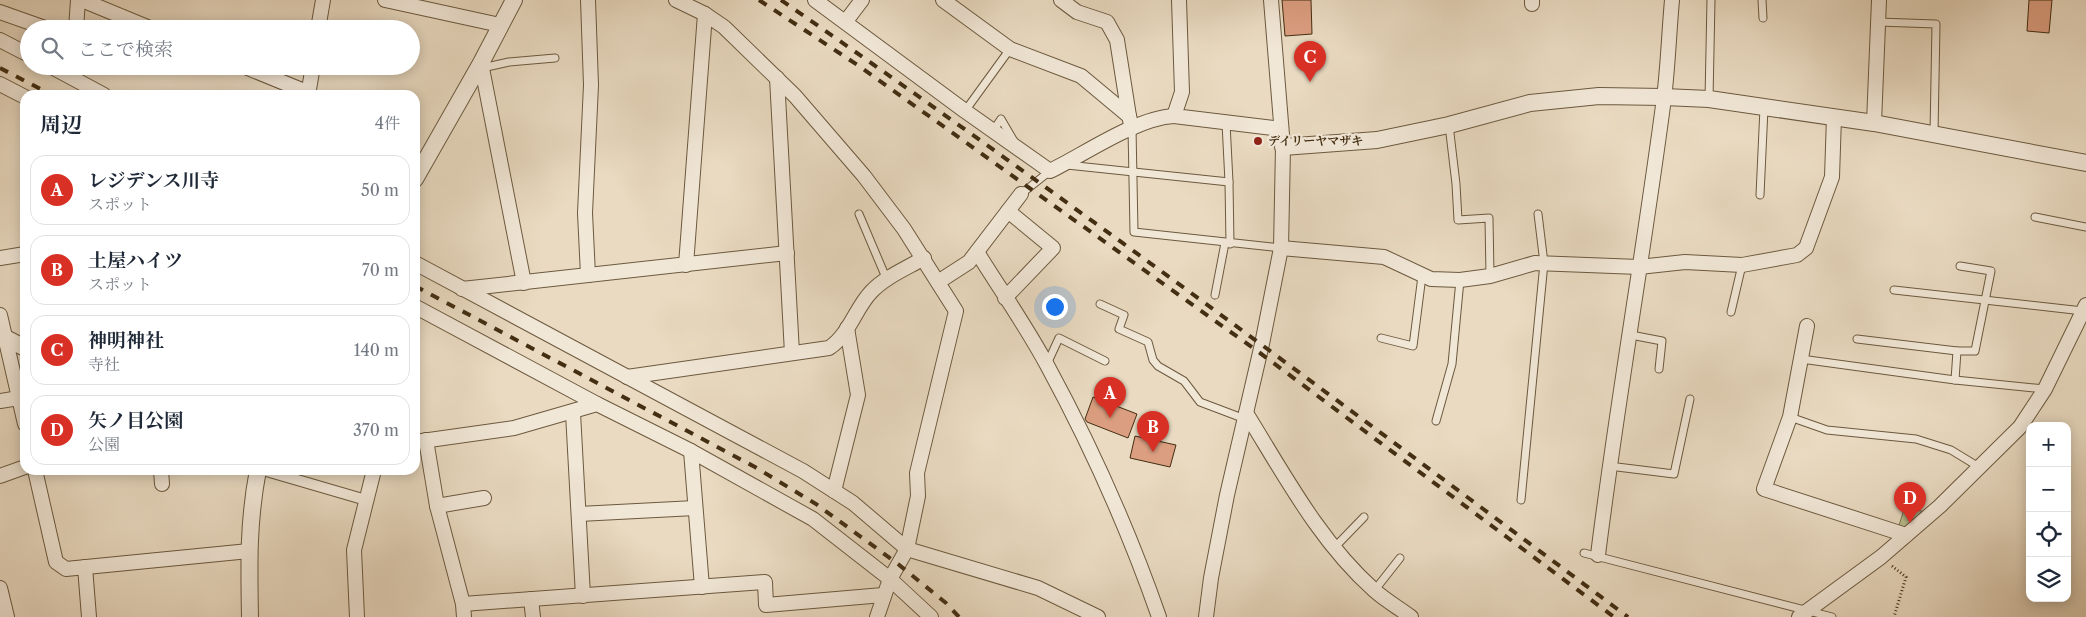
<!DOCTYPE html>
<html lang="ja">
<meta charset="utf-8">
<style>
body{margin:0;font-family:"Libre Caslon Text","Noto Serif JP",serif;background:#f2f2f3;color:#1f2937}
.controls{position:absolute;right:15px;bottom:15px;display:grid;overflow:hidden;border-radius:10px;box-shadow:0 2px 12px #0003}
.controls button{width:45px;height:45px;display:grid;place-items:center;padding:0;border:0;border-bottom:1px solid #e0e1e3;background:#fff;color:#1f2937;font:25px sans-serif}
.you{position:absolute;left:1054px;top:306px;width:18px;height:18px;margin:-12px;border:4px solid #fff;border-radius:50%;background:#1a73e8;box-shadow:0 0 0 8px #1a73e833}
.badge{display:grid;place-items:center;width:32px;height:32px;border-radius:50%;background:#d93025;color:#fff;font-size:16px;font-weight:700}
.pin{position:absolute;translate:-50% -41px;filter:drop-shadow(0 1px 2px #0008)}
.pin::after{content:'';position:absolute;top:26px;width:18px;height:15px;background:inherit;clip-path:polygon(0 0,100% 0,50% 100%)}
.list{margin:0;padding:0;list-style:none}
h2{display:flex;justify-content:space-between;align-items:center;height:65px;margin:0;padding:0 20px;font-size:21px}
h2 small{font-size:16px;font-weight:400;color:#747a83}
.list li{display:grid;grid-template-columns:32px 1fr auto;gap:15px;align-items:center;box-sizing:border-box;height:70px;margin:0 10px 10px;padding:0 10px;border:1px solid #e0e1e3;border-radius:15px}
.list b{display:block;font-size:19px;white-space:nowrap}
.list p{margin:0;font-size:16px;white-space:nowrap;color:#747a83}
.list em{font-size:16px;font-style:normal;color:#747a83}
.icon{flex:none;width:28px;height:28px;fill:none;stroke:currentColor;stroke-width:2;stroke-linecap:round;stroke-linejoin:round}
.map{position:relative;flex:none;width:2086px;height:617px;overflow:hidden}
.search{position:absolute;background:#fff;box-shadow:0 2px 12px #0003;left:20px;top:20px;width:400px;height:55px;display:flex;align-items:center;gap:12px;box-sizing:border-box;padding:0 18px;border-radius:28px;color:#747a83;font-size:19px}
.panel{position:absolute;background:#fff;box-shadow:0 2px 12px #0003;left:20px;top:90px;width:400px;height:385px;border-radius:15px}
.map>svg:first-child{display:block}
.green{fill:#b9bf91;stroke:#7e7652}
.building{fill:#db9e80;stroke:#432e12}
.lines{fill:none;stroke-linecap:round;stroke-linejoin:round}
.service-casing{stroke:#6c593e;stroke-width:9}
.pedestrian-casing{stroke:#6c593e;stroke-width:12}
.minor-casing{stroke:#6c593e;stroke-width:16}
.tertiary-casing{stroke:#6c593e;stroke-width:18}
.path{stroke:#432e12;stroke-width:3;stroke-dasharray:1 2.5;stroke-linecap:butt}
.service{stroke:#f1e7d7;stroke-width:7}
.pedestrian{stroke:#f1e7d7;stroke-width:10}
.minor{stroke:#f1e7d7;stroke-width:14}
.tertiary{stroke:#f1e7d7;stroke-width:16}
.rail{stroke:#432e12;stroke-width:4;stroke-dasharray:9 9;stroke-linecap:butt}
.poi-dot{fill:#8f2418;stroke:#f1e7d7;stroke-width:2}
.labels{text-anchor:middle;stroke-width:4.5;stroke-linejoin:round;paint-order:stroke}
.poi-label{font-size:12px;font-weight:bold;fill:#432e12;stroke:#f1e7d7;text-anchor:start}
</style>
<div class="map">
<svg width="2086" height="617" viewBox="0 0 2086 617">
<rect width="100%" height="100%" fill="#e9dac1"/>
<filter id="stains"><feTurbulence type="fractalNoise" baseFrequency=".004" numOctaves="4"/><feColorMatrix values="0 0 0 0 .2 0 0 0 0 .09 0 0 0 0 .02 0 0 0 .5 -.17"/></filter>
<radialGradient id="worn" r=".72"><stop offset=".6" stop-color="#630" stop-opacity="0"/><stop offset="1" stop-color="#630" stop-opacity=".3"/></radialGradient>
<!-- green -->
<polygon class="green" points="1905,506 1931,514 1897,532"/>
<!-- building -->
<g class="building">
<polygon points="1282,0 1311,0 1312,34 1285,36"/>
<polygon points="2029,0 2052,0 2049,33 2027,31"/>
<polygon points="1093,397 1137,414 1128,438 1087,422 1085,419"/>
<polygon points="1135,436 1176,445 1170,467 1130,458"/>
</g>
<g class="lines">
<defs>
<g id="service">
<polyline points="1762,0 1763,18"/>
<polyline points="1878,22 1936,24 1934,133"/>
<polyline points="482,68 509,62 555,58"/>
<polyline points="1709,99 1711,0"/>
<polyline points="965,111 1010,49"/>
<polyline points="1449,125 1456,184 1458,220 1489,218 1490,276"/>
<polyline points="1132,128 1134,232 1281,248"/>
<polyline points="993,131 1001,119 1015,143"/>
<polyline points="1067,165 1229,182 1226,123"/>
<polyline points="1229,182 1230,244"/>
<polyline points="1021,194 1050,171"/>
<polyline points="1760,195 1764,108"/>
<polyline points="859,214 887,280"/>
<polyline points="2035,217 2086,227"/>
<polyline points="1894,290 2083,311"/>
<polyline points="1215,295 1225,243"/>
<polyline points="1100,304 1124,315 1119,329 1148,342 1153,360 1158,366 1184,381 1200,402 1245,419"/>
<polyline points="1731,312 1742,265"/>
<polyline points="1631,335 1662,341 1659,369"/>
<polyline points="1381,338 1413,346 1422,276"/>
<polyline points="1857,339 1957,351"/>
<polyline points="1801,359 1955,380 2045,389"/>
<polyline points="1047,364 1059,338 1105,361"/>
<polyline points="1955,380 1957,351 1975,351 1991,271 1960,266"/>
<polyline points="1790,417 1827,430 1916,439 1951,450 1979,467"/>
<polyline points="1436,421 1452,364 1460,280"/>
<polyline points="1609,466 1674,474 1690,399"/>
<polyline points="1521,500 1544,263 1538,214"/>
<polyline points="1334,548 1364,517"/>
<polyline points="1584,553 1832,617"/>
<polyline points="1374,591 1400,558"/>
</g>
<polyline id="pedestrian" points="263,470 366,500"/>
<g id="minor">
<polyline points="82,0 152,29"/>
<polyline points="385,0 500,25"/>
<polyline points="676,0 705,14 724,27 795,96 864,176 904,229 956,311 917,473 918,496 907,549 890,579 877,617"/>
<path d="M815,0L965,111L1050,171C1085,154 1136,118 1174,116"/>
<polyline points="943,0 1010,49 1081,76 1129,116 1132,128"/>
<polyline points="1061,0 1077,12 1107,22 1117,40 1129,116"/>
<polyline points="1179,0 1182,92 1174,116 1281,129"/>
<polyline points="1532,0 1532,4"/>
<polyline points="0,12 48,29"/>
<polyline points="846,21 862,0"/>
<polyline points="76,29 78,0"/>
<polyline points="318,29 323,0"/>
<polyline points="0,40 29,55"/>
<polyline points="481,63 524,283"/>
<polyline points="50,66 104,95"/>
<polyline points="243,66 309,93"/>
<polyline points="777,78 792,353"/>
<polyline points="0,84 25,97"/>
<polyline points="308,95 313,66"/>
<polyline points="1874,123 1879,0"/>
<polyline points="1281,248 1384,257 1431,279 1460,280 1490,276 1535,263 1639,267 1685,262 1742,265 1797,255 1806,248 1832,177 1834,117"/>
<path d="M977,252C1000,289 1026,326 1047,365C1090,444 1129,531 1159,617"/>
<polyline points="0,258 25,254"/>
<polyline points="415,263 803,471 853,503 907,549 1038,588 1098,617"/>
<polyline points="686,265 705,14"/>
<polyline points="588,275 585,213 591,85 588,0"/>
<polyline points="938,282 969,262 1021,194"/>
<polyline points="462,289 787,253"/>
<polyline points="1005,298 1053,248 1008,211"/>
<polyline points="415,312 416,307 597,404"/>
<polyline points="0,315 25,424"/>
<polyline points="1807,326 1790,417 1764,489 1906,535"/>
<path d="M627,377L829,348C849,335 855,309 871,292C885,277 907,268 924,258"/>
<polyline points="0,401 19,398"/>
<polyline points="573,413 583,596"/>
<path d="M1246,413C1284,474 1319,541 1374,590C1385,600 1399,608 1411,617"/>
<polyline points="426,440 437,506 463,604 464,617"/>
<polyline points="415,442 514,428 597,404 691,451 813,519 890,579 931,617"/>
<polyline points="691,451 702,587"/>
<polyline points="35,470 56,562 66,569 249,551"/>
<polyline points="161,470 162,484"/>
<polyline points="0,476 25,467"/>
<polyline points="834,491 858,395 847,328"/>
<polyline points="437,506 484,498"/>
<polyline points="579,514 695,508"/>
<path d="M1598,555C1617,402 1644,251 1664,98C1668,66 1669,33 1672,0"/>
<polyline points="85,567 89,617"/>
<polyline points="0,588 7,617"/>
<polyline points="531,599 533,617"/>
<polyline points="463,604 765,582 766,605 883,595"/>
<polyline points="357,617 354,550 374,470"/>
<polyline points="1206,617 1211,578 1227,495 1262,344 1281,248 1283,147 1271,0"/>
<polyline points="1799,617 1881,557 1940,506 2020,427 2045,389 2086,305"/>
</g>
<g id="tertiary">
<polyline points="1283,147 1377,140 1449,125 1530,103 1599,96 1664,97 1709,99 1874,123 2086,163"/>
<polyline points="415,179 481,63 514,0"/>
<polyline points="0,335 25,348"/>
<path d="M250,617C249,565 248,521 258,470"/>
</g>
</defs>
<!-- service casing -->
<use href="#service" class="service-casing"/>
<!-- pedestrian casing -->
<use href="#pedestrian" class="pedestrian-casing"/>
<!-- minor casing -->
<use href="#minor" class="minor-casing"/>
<!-- tertiary casing -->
<use href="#tertiary" class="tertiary-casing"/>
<!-- path -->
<polyline class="path" points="1892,566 1906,577 1894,617"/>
<!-- service -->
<use href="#service" class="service"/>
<!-- pedestrian -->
<use href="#pedestrian" class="pedestrian"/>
<!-- minor -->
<use href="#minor" class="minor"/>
<!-- tertiary -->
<use href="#tertiary" class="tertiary"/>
<!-- rail -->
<g class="rail">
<polyline points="759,0 859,66 1260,353 1614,617"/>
<path d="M781,0C1068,199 1348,408 1628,617"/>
<polyline points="0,68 52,95"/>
<polyline points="415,286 755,467 816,504 898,564 946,603 959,617"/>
</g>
</g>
<!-- markers -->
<circle class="poi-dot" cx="1258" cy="141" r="5"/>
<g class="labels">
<!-- poi labels -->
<g class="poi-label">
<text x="1268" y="145">デイリーヤマザキ</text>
</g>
</g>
<rect width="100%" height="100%" filter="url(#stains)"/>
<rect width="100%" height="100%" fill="url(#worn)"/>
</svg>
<div class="controls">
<button>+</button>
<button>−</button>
<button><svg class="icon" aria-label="locate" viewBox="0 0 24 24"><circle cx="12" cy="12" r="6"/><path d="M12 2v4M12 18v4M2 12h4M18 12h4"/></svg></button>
<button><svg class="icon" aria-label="layers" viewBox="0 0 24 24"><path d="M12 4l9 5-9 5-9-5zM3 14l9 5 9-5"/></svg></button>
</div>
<div class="you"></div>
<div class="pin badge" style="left:1110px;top:418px">A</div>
<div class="pin badge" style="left:1153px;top:452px">B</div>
<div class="pin badge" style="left:1310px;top:82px">C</div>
<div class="pin badge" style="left:1910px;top:523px">D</div>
<div class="search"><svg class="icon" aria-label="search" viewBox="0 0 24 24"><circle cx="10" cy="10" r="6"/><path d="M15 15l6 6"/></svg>ここで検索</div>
<section class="panel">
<h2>周辺<small>4件</small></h2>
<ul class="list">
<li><span class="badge">A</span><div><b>レジデンス川寺</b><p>スポット</p></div><em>50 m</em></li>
<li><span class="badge">B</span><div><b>土屋ハイツ</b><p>スポット</p></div><em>70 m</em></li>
<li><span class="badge">C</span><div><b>神明神社</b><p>寺社</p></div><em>140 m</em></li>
<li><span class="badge">D</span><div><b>矢ノ目公園</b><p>公園</p></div><em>370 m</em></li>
</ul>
</section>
</div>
